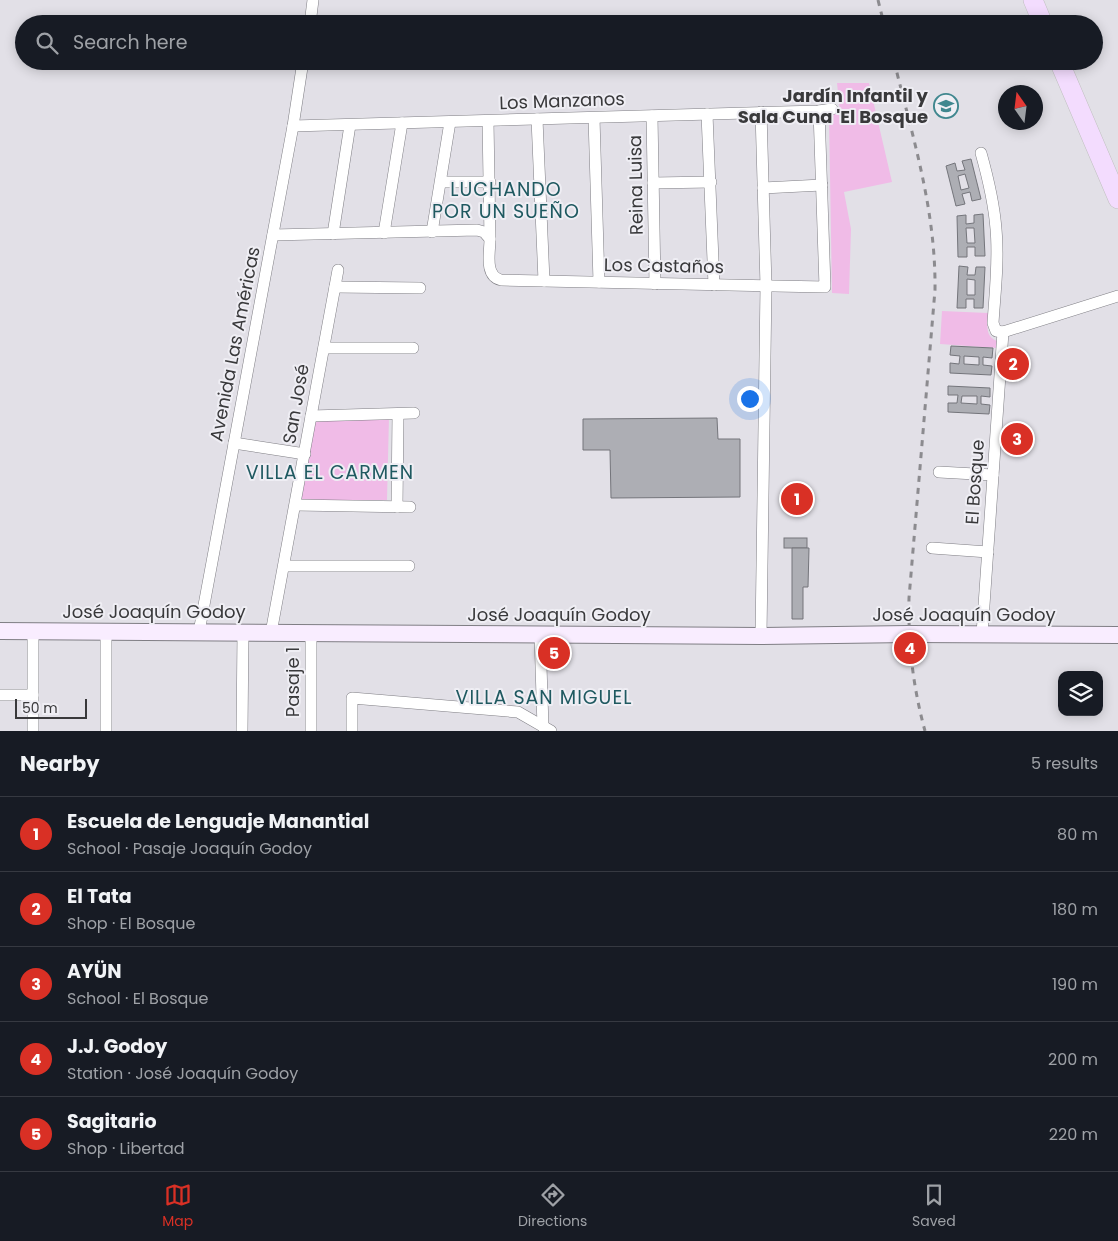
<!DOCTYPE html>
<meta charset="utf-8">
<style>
body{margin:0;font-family:Poppins,sans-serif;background:#20242c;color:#f1f3f6}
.controls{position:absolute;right:15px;bottom:15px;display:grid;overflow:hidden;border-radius:10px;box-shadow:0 2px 12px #0003}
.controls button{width:45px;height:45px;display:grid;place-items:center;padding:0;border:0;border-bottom:1px solid #363941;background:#171b24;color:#f1f3f6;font:25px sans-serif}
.compass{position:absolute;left:998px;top:85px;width:45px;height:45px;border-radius:50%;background:#171b24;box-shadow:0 2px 12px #0003;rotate:346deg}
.scale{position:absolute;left:15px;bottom:12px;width:72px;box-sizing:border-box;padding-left:5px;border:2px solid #39393b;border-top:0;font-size:14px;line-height:18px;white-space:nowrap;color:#39393b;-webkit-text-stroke:4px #efeef4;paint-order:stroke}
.you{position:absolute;left:749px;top:398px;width:18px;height:18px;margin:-12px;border:4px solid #fff;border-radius:50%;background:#1a73e8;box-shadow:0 0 0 8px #1a73e833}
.badge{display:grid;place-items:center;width:32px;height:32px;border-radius:50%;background:#d93025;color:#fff;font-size:16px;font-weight:700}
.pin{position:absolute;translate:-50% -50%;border:2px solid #fff;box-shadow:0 1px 5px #0006}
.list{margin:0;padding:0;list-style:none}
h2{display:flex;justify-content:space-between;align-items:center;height:65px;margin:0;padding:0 20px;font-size:21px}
h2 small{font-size:16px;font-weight:400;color:#9ea1a6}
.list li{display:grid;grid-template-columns:32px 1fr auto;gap:15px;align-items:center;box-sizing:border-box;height:75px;padding:0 20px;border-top:1px solid #363941}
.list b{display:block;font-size:19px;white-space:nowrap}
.list p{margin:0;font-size:16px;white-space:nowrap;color:#9ea1a6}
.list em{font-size:16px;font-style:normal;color:#9ea1a6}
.icon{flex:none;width:28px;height:28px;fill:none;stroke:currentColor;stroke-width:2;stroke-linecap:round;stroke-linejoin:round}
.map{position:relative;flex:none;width:1118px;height:731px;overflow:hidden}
.search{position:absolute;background:#171b24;box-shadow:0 2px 12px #0003;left:15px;right:15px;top:15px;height:55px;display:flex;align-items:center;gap:12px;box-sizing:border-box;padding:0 18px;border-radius:28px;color:#9ea1a6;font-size:19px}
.sheet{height:440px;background:#171b24}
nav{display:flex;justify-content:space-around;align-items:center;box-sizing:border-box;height:70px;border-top:1px solid #363941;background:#171b24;font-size:14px;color:#9ea1a6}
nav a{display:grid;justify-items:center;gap:2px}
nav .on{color:#d93025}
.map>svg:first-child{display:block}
.green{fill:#f0bbe7}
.building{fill:#adaeb4;stroke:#74757b;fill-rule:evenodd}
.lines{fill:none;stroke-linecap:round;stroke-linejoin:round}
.street-casing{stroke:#7f7e84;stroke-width:12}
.secondary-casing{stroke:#7f7e84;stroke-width:18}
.primary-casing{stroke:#c0c0c0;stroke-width:20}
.street{stroke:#fff;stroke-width:11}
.secondary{stroke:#f9edff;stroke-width:16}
.primary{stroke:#f3dcfe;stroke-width:19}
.rail{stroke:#8c8b8f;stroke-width:3;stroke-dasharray:6 6;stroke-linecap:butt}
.labels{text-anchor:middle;stroke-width:4;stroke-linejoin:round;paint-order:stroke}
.poi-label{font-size:18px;font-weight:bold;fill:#39393b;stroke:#efeef4;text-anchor:end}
.street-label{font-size:18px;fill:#39393b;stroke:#efeef4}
.neighbourhood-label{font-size:19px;letter-spacing:1px;fill:#1f5960;stroke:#efeef4}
</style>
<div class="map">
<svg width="1118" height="731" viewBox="0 0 1118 731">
<rect width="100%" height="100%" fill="#e2e0e7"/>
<!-- green -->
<g class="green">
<polygon points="837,83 869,83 892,182 844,192 851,229 849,294 832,293 829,116 840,112"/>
<path d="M942,311L988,313C988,324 984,336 997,341V348L940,344Z"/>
<polygon points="314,416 389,417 387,500 300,500"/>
</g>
<!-- building -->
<g class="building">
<path d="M971,159L981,199L972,201L970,192L962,194L965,204L956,206L946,166L955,163L957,171L965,170L962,161ZM965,174L969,188L961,190L958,176Z"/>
<path d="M983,214L985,256H975V247H967V257H958L957,216L966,215V224L974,223V215ZM966,228H974L975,243H967Z"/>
<path d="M959,266L968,267L967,275H975L976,267H985L983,308H974V299H966V308H957ZM967,279L975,280V295H967Z"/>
<path d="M951,346L993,348L992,358L983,357V365L992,366L991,375L950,373V363L959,364L960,356L950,355ZM964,356L979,357V365L964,364Z"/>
<path d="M948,386L990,388V397L981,396V404L990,405L989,414L948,412V403H957L958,395H948ZM962,396H977V404L961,403Z"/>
<polygon points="717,418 718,439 740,439 740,497 611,498 610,450 583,450 583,419"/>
<rect x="784" y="538" width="23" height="10"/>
<polygon points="792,548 809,548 808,587 803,587 803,619 792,619"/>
</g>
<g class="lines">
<defs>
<g id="street">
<polyline points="310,24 313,0"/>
<polyline points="707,114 714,285"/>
<polyline points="652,116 655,284"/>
<polyline points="594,118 599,282"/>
<polyline points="537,119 544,281"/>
<polyline points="488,121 490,239"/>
<polyline points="293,126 819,111 832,109"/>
<path d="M981,153C988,178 994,203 996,229C999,260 995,292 993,323L996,331L1003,332L1118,296"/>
<polyline points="441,182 490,182"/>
<polyline points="653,183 711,182"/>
<polyline points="763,188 822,185"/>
<polyline points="432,232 450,122"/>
<polyline points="384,233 402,123"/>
<polyline points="333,234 350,125"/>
<path d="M273,235L477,230L484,232L490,239C490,252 484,276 501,280L825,287L819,111"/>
<polyline points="335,287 420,288"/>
<polyline points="324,348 413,348"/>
<polyline points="311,416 414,413"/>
<polyline points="234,443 305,454"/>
<polyline points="939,472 993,475"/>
<polyline points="296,505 410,507"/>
<polyline points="397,507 398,414"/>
<polyline points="932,548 988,552"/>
<polyline points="284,566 409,566"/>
<polyline points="33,631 33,731"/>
<polyline points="199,632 293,126 303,61"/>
<polyline points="271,633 338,270"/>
<polyline points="982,634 1003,332"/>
<polyline points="540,635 543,727"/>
<polyline points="761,636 766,286 761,112"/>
<polyline points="0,695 33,695"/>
<polyline points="106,731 106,632"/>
<polyline points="242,731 243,633"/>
<polyline points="311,731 311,633"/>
<polyline points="352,731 352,698 518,712 551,731"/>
</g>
<polyline id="secondary" points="0,631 761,636 909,634 1118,635"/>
<g id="primary">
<polyline points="1033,0 1043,24"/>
<polyline points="1059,61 1118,199"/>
</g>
</defs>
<!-- street casing -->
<use href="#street" class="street-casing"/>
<!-- secondary casing -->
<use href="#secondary" class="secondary-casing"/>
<!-- primary casing -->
<use href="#primary" class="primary-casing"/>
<!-- street -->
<use href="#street" class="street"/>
<!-- secondary -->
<use href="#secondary" class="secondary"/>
<!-- primary -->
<use href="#primary" class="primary"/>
<!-- rail -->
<g class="rail">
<polyline points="878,0 884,24"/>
<path d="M894,61C913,138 936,211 935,290L909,598C908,644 913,687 925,731"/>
</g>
</g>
<!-- icons -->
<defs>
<symbol id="school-ring" viewBox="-11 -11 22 22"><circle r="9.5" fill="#efeef4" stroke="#40878f" stroke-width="1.5"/><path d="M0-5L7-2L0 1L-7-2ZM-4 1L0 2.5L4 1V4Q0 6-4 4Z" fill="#40878f"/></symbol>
</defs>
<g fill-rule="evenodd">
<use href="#school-ring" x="932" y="92" width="28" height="28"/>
</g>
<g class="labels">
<!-- poi labels -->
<g class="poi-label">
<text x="928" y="102">Jardín Infantil y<tspan x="928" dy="21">Sala Cuna 'El Bosque</tspan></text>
</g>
<!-- street labels -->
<g class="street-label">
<text transform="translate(562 101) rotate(-2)" y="6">Los Manzanos</text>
<text transform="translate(636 185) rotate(-91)" y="6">Reina Luisa</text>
<text transform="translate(664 266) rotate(1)" y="6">Los Castaños</text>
<text transform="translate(235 344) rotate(-79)" y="6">Avenida Las Américas</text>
<text transform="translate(296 404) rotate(-80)" y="6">San José</text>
<text transform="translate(975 482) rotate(-86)" y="6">El Bosque</text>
<text x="154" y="618">José Joaquín Godoy</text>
<text x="559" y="621">José Joaquín Godoy</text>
<text x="964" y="621">José Joaquín Godoy</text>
<text transform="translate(293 682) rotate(-90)" y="6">Pasaje 1</text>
</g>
<!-- neighbourhood labels -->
<g class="neighbourhood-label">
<text x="506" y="196">LUCHANDO<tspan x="506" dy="22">POR UN SUEÑO</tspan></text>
<text x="330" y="479">VILLA EL CARMEN</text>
<text x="544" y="704">VILLA SAN MIGUEL</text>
</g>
</g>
</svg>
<div class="controls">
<button><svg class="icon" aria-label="layers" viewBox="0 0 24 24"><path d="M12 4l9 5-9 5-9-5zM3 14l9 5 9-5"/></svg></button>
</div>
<svg class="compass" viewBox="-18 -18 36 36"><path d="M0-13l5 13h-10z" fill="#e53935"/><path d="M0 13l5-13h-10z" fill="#9ea1a6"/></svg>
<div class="scale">50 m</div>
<div class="you"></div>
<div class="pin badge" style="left:797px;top:499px">1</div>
<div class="pin badge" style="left:1013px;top:364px">2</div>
<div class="pin badge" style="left:1017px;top:439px">3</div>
<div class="pin badge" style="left:910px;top:648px">4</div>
<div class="pin badge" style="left:554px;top:653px">5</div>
<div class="search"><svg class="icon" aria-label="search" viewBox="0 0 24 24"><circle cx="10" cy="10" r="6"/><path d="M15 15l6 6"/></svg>Search here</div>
</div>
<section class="sheet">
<h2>Nearby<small>5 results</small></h2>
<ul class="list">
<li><span class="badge">1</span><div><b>Escuela de Lenguaje Manantial</b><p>School · Pasaje Joaquín Godoy</p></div><em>80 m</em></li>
<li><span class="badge">2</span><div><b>El Tata</b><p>Shop · El Bosque</p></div><em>180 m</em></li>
<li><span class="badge">3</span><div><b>AYÜN</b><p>School · El Bosque</p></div><em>190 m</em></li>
<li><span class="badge">4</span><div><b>J.J. Godoy</b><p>Station · José Joaquín Godoy</p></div><em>200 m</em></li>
<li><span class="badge">5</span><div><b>Sagitario</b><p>Shop · Libertad</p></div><em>220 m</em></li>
</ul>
</section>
<nav>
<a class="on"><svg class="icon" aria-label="map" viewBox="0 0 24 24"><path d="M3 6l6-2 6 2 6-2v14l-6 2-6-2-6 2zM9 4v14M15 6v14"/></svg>Map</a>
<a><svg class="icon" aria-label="directions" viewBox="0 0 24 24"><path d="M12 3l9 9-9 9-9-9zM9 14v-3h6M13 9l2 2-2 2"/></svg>Directions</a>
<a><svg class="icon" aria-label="saved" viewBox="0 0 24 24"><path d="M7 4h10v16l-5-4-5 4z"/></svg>Saved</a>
</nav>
